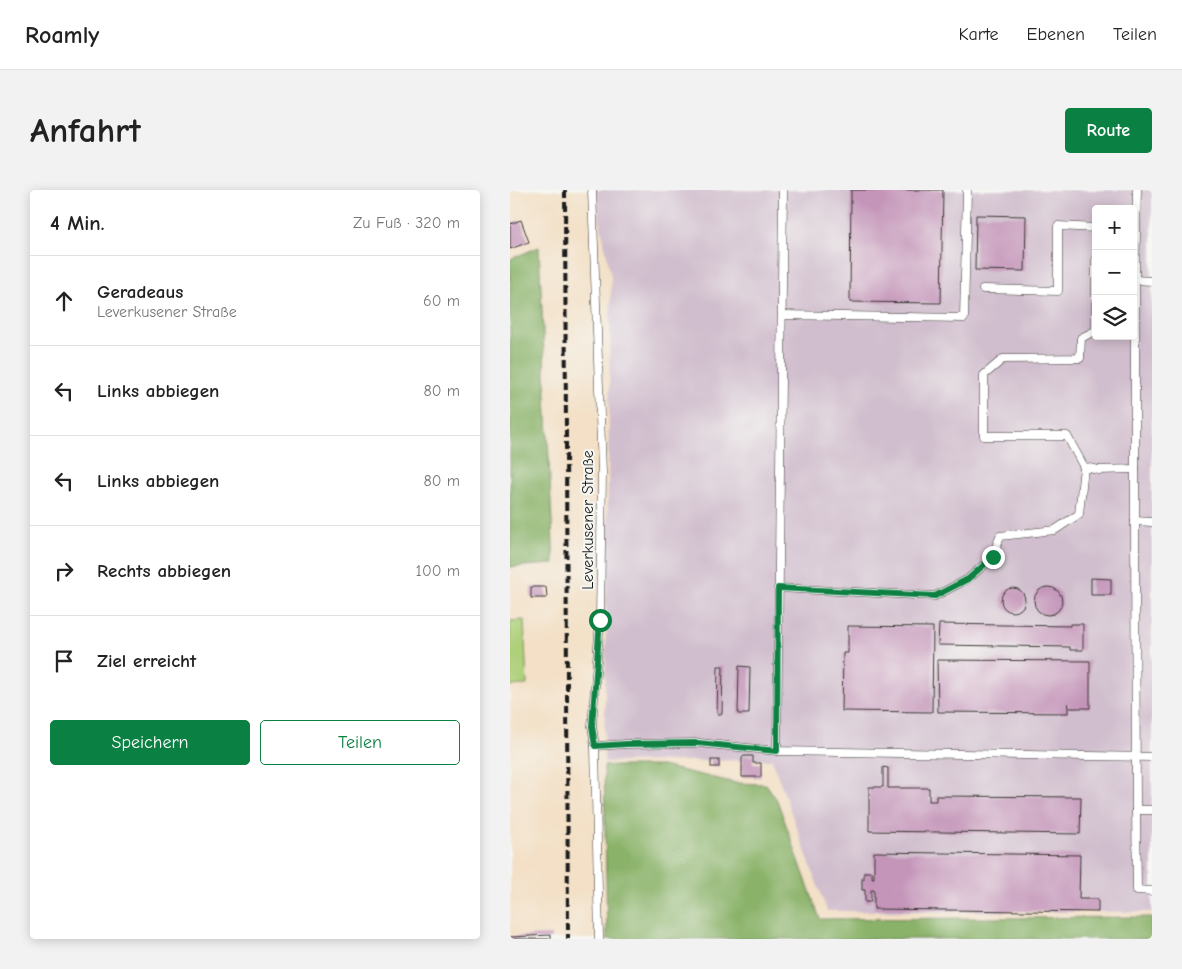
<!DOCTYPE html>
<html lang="de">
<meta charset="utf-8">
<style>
body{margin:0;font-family:"Comic Neue",sans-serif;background:#f2f2f2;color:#222}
.controls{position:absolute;right:15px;top:15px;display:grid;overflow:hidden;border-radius:5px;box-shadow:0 2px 12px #0003}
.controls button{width:45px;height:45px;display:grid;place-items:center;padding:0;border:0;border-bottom:1px solid #e0e0e0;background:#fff;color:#222;font:25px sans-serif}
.stop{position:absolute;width:15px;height:15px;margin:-11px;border:4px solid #0b8043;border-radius:50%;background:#fff}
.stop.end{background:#0b8043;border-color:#fff;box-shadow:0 1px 5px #0008}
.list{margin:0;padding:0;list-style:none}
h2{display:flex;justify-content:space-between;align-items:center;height:65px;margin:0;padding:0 20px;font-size:21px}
h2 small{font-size:16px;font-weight:400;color:#767676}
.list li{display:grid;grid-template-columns:32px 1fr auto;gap:15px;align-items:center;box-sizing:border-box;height:90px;padding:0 20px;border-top:1px solid #e0e0e0}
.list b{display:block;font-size:19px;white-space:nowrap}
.list p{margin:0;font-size:16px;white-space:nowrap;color:#767676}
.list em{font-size:16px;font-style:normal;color:#767676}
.actions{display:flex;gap:10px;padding:15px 20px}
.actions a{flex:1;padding:11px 0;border:1px solid #0b8043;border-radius:5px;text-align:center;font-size:18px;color:#0b8043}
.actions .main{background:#0b8043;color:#fff}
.icon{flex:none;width:28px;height:28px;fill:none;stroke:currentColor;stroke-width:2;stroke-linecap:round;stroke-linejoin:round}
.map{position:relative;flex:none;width:642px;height:749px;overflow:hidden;border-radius:5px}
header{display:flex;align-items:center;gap:30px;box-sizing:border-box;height:70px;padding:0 25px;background:#fff;border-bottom:1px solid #e0e0e0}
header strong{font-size:24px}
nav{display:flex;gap:28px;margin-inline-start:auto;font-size:18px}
.intro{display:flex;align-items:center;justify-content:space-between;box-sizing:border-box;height:120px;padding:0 30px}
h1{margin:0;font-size:35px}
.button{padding:12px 22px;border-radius:5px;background:#0b8043;color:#fff;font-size:18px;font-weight:700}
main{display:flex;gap:30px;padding:0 30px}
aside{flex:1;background:#fff;border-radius:5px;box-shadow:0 2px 12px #0003}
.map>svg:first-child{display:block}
.industrial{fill:#d0bdcd;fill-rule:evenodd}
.green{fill:#add079;stroke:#64764a}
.forest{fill:#8ab269;stroke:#536742}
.building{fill:#c495b9}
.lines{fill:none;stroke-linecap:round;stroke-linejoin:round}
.service-casing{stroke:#3c3936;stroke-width:9}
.service{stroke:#fff;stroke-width:8}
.rail{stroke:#1c1c1c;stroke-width:4;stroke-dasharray:8 4;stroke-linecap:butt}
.route{stroke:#0b8043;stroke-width:6}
.labels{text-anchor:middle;stroke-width:4;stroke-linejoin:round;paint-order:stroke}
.street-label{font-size:16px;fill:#1c1c1c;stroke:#f6f6f2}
</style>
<header>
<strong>Roamly</strong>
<nav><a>Karte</a><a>Ebenen</a><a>Teilen</a></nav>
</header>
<div class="intro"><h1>Anfahrt</h1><a class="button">Route</a></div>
<main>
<aside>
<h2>4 Min.<small>Zu Fuß · 320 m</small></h2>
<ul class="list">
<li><svg class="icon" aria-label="ahead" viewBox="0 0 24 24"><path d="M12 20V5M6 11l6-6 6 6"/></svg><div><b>Geradeaus</b><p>Leverkusener Straße</p></div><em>60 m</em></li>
<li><svg class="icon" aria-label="left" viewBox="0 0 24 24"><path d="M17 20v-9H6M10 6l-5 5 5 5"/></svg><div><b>Links abbiegen</b></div><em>80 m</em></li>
<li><svg class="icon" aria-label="left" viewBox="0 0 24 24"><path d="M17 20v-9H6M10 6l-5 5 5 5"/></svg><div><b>Links abbiegen</b></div><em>80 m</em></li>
<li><svg class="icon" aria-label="right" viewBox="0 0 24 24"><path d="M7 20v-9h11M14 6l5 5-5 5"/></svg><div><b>Rechts abbiegen</b></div><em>100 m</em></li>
<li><svg class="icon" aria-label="arrive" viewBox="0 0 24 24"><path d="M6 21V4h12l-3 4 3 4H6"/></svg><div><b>Ziel erreicht</b></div></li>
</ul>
<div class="actions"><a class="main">Speichern</a><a>Teilen</a></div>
</aside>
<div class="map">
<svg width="642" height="749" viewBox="0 0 642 749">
<rect width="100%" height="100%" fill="#f6f6f2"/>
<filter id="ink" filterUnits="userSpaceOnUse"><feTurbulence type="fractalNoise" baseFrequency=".02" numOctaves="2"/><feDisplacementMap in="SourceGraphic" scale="10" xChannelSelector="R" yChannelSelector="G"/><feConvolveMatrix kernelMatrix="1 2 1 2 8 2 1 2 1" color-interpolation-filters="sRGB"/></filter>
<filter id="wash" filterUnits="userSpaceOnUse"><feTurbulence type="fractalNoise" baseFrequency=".0096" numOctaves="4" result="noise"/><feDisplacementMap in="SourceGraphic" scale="20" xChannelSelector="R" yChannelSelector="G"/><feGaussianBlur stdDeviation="1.12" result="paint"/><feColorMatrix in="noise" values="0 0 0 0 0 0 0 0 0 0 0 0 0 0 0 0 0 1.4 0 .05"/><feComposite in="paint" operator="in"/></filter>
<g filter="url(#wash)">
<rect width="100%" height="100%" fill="#f3e0c6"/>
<!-- industrial -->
<path class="industrial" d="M84,0H642V722L317,721L262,570L94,572L101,87ZM586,19H623V146H586Z"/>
<!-- green -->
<polygon class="green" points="14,430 17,495 0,496 0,431"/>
<!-- forest -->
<g class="forest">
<polygon points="29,57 44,374 0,377 0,69"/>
<polygon points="94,576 152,576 226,593 256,594 267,610 310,729 642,727 642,749 97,749"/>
</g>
<g id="blocks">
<!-- building -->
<g class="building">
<polygon points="341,0 433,0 431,113 340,112"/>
<polygon points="466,25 516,26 515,81 465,80"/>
<polygon points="11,30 19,52 0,59 0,34"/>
<polygon points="581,388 601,389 601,405 581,405"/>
<polygon points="21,397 36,397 37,408 21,408"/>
<circle cx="538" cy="411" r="14"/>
<circle cx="503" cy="410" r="12"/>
<polygon points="429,434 560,436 560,434 573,434 573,460 560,460 560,457 428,455"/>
<polygon points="338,436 423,437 422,522 332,521 333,463 338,463"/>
<polygon points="427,470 580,471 580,518 559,518 558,513 558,523 428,522"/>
<polygon points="208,476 213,476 212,524 207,524"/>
<polygon points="229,476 240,477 239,524 228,524"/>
<polygon points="234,566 243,566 243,573 251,573 251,587 232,587 232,568"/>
<rect x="201" y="570" width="8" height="7"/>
<polygon points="373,577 378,578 378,598 419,598 419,611 426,611 426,606 571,607 570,644 359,641 359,597 373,597"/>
<polygon points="364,662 570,665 569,709 588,709 588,722 364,719 364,700 361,700 361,712 355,712 355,700 352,700 352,688 354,689 354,682 362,682 362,688 364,688"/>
<polygon points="41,745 41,749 0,749 0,747"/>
</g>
</g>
</g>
<g filter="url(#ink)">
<use href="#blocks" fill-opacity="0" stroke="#3c3936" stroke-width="1"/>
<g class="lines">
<defs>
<g id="service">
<polyline points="82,0 92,282 90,430 82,536 85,556 89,749"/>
<polyline points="627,0 625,90 625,331 626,620 642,620"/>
<polyline points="586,70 586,141"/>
<polyline points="625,90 642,91"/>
<polyline points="473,99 548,101 548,36 586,38"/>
<polyline points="272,125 454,128 457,0"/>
<polyline points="585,141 571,148 570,168 493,169 474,185 474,246 557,246 574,277 589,280 625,279"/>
<polyline points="625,331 642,332"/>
<polyline points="268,398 425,406 458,389 483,367 490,346 545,340 569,324 574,277"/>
<polyline points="85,556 117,554 189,553 267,561 642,567"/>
<polyline points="267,561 273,0"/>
<polyline points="626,620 627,700 642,701"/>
</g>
</defs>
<!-- service casing -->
<use href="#service" class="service-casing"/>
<!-- service -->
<use href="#service" class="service"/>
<!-- rail -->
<polyline class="rail" points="55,0 58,749"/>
</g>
</g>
<g class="lines" filter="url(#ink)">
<!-- route -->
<polyline class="route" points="90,430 82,536 85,556 117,554 188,553 267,561 268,398 425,406 458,389 483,367"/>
</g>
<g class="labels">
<!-- street labels -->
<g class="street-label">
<text transform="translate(77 330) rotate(-90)" y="6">Leverkusener Straße</text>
</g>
</g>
</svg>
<div class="controls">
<button>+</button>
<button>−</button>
<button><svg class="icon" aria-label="layers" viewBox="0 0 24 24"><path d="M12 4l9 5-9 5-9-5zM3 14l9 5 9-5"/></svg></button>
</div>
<div class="stop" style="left:90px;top:430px"></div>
<div class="stop end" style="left:483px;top:367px"></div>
</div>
</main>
